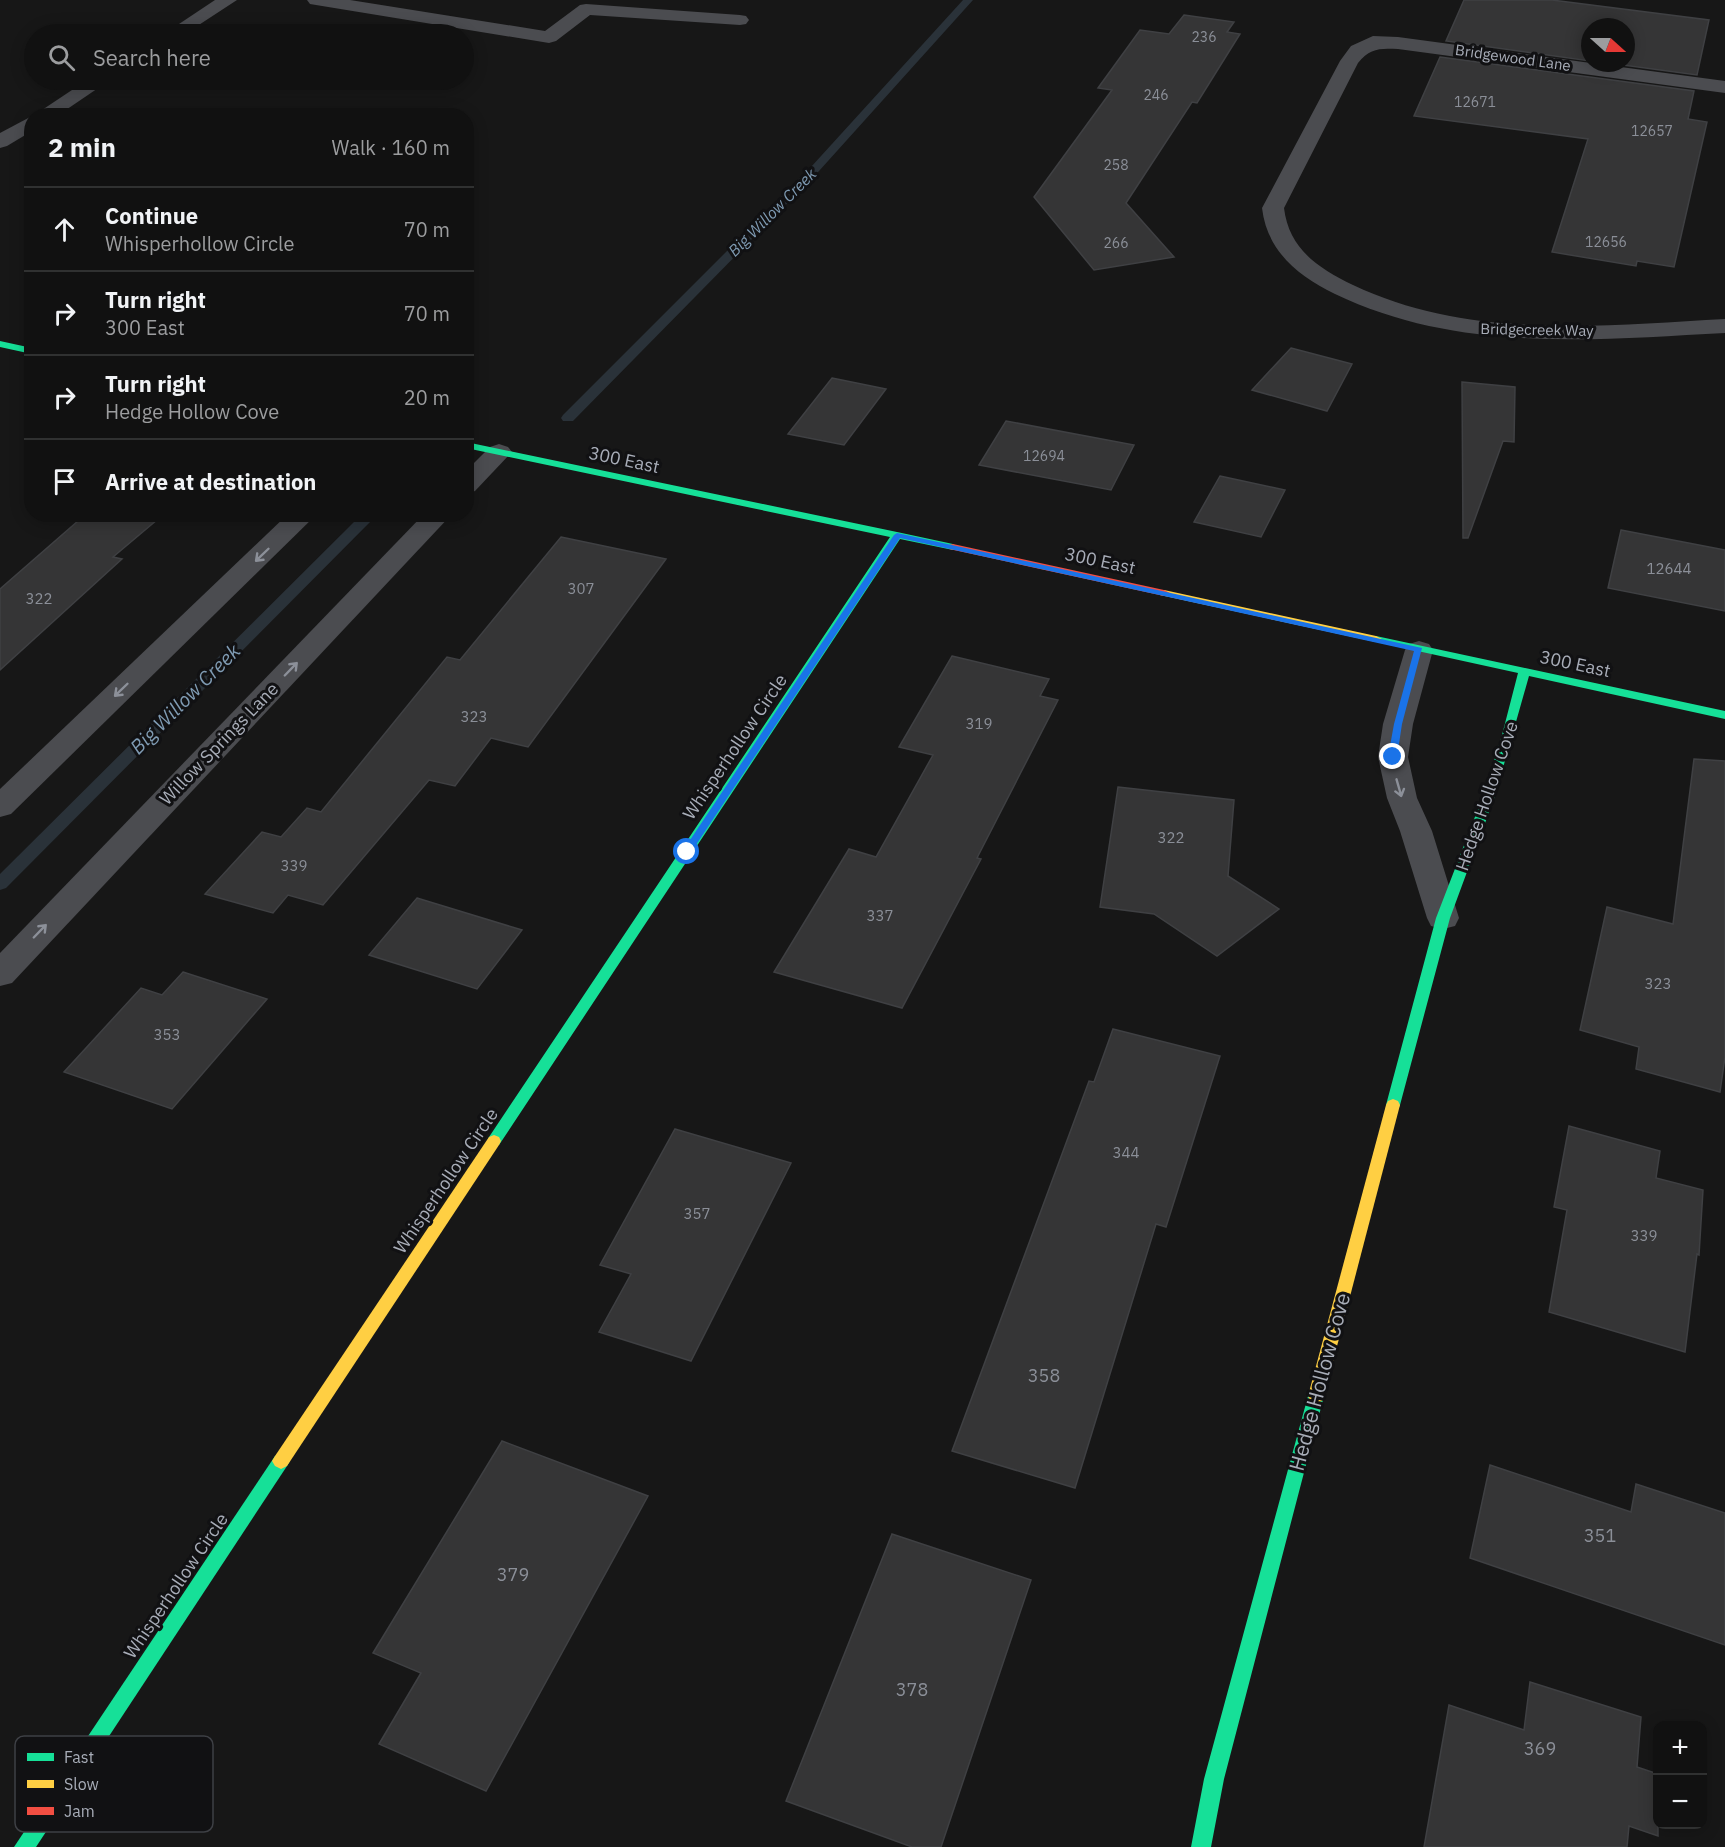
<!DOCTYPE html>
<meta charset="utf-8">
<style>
body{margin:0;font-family:"IBM Plex Sans",sans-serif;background:#1a1a1a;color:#f1f3f6}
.controls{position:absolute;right:18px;bottom:18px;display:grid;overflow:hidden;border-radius:12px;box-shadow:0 3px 15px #0003}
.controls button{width:54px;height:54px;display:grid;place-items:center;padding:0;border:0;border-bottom:2px solid #303131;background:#111;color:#f1f3f6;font:30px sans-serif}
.compass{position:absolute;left:1581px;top:18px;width:54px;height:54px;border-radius:50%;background:#111;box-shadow:0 3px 15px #0003;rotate:111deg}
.stop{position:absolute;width:18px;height:18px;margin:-14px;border:4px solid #1a73e8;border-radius:50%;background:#fff}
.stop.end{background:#1a73e8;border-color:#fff;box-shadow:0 2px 6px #0008}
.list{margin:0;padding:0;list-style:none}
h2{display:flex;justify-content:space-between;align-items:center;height:78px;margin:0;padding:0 24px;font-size:26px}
h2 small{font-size:20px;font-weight:400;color:#9c9d9f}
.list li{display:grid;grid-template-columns:39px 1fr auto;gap:18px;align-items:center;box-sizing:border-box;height:84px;padding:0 24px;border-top:2px solid #303131}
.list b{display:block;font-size:22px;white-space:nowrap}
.list p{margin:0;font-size:20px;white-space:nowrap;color:#9c9d9f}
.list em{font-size:20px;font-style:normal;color:#9c9d9f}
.icon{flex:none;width:33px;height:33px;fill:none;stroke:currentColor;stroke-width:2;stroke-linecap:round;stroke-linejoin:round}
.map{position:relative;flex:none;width:1725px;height:1847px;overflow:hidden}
.search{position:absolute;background:#111;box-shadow:0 3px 15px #0003;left:24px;top:24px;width:450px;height:66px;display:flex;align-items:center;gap:15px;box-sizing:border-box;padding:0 21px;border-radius:33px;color:#9c9d9f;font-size:22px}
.panel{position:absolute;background:#111;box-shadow:0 3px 15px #0003;left:24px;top:108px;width:450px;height:414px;border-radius:24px}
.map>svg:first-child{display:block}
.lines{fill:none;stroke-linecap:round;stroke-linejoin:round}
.stream{fill:#2a3239;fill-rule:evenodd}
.building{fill:#353536;stroke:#3f4043;stroke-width:1.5}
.street{fill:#4b4c50;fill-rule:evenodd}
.fast{fill:#16e098;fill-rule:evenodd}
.slow{fill:#ffcf43;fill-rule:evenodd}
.jam{fill:#f24e42;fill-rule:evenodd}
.oneway{stroke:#8c9099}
.route{fill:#1a73e8}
.labels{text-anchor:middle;stroke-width:6;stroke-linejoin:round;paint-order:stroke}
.far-number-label{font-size:14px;fill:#8b8f98}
.far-street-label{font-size:15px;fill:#a8adb8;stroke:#111113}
.number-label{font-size:15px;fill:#8b8f98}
.far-water-label{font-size:16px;font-style:italic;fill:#7f9bb3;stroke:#111113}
.street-label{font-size:18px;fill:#a8adb8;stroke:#111113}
.near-number-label{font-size:18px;fill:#8b8f98}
.water-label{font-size:20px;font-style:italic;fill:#7f9bb3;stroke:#111113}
.near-street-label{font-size:21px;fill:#a8adb8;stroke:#111113}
.key{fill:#111113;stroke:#3e4045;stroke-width:1.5}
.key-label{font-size:16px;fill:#a8adb8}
</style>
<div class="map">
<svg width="1725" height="1847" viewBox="0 0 1725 1847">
<rect width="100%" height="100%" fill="#171717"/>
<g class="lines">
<!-- stream -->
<g class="stream">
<polygon points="963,0 973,0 819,171 573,421 563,421 561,418 563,415 811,167"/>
<polygon points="362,514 378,514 6,888 0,890 0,874"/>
</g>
</g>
<!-- building -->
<g class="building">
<polygon points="1464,0 1552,0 1709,20 1697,75 1608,63 1626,63 1626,27 1590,27 1590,61 1446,41"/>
<polygon points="1184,15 1234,22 1227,32 1240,34 1197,103 1192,102 1126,203 1174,257 1094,270 1034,197 1112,90 1098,88 1140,30 1169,34"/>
<polygon points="1440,57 1694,91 1688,119 1707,122 1674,267 1637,261 1636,266 1552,252 1588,139 1414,116"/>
<polygon points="1291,348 1352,364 1327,411 1252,390"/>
<polygon points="832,378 886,389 844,445 788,434"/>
<polygon points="1462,382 1515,387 1514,442 1503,441 1468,538 1463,538"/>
<polygon points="1006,421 1134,445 1111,490 979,465"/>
<polygon points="1220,476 1285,490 1261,537 1194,522"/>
<polygon points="86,514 164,514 113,557 122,559 0,670 0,589"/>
<polygon points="1621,530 1725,550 1725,611 1608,588"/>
<polygon points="561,537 666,559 528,747 491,738 455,786 429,780 323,905 288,895 273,913 205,894 262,832 281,837 307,808 321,812 447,657 460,660"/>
<polygon points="952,656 1049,679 1040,696 1058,700 977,858 981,859 902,1008 774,972 849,849 876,857 933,755 899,747"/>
<polygon points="1694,759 1725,761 1725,1057 1720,1092 1636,1069 1639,1047 1580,1030 1607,907 1673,924"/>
<polygon points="1118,787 1234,800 1228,876 1279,909 1217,956 1154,914 1100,907"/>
<polygon points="417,898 522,930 477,989 369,955"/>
<polygon points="183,972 267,999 172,1109 64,1072 141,988 162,995"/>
<polygon points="1113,1029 1220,1056 1166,1227 1156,1224 1075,1488 952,1451 1089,1081 1094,1082"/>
<polygon points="1569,1126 1660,1151 1656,1178 1703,1190 1699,1255 1697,1254 1685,1352 1549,1312 1567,1210 1554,1207"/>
<polygon points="675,1129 791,1163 691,1361 599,1332 631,1274 600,1265"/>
<polygon points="502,1441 648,1496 486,1791 379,1744 421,1673 373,1653"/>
<polygon points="1490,1465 1631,1512 1636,1484 1725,1513 1725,1645 1470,1558"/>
<polygon points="892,1534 1031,1580 941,1847 912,1847 786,1801"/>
<polygon points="1530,1682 1641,1717 1637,1767 1658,1774 1658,1836 1629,1826 1627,1847 1424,1847 1449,1705 1524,1730"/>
</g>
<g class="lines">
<!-- street -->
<g class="street">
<polygon points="215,0 237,0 185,34 164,34"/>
<polygon points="307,0 350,0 545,31 580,5 586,4 740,15 746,16 749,20 746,24 740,25 590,15 556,41 549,43 316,5 310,4"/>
<path d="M1373,36L1398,37L1725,81V93L1398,49C1380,48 1370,48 1358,63L1284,208C1289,249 1318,268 1353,285C1469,340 1600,326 1725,319V333C1593,340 1458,353 1335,294C1298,276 1267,251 1262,208L1340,61L1351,46Z"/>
<polygon points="87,80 110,80 57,116 33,116"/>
<polygon points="32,116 32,131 7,146 0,148 0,133"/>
<polygon points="499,444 508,447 512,452 475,491 466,494 466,471 490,447"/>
<polygon points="288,514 317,514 11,814 0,817 0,789"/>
<polygon points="424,514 452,514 12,983 0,986 0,953"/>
<polygon points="1419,641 1429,644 1433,650 1413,724 1408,757 1417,798 1432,831 1459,918 1455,926 1443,929 1431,926 1427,918 1400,831 1387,798 1378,757 1383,724 1405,650 1409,644"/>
</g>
<!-- fast -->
<g class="fast">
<polygon points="0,341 32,348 32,354 0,347"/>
<polygon points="466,442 897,532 953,544 958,547 953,550 900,539 499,1145 489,1145 487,1141 489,1137 890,537 466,448"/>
<polygon points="1376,636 1725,711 1725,719 1529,676 1495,796 1450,918 1400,1105 1398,1109 1388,1109 1386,1105 1436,918 1483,796 1502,735 1518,673 1372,641 1370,639 1372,637"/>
<polygon points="1316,1389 1322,1391 1324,1396 1224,1779 1211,1847 1191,1847 1204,1779 1308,1396 1310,1391"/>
<polygon points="281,1453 287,1456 290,1461 287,1466 36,1847 14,1847 275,1456"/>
</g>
<!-- slow -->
<g class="slow">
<polygon points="1164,590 1376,636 1382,639 1376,642 1160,595 1158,593"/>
<polygon points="1393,1099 1398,1101 1400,1105 1324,1396 1322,1401 1316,1403 1310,1401 1308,1396 1386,1105 1388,1101"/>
<polygon points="494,1135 499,1137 501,1141 499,1145 287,1466 281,1469 275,1466 272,1461 275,1456 489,1137"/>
</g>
<!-- jam -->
<polygon class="jam" points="953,544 1164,590 1170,593 1164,596 949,549 949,545"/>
</g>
<!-- one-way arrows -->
<defs><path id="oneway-shaft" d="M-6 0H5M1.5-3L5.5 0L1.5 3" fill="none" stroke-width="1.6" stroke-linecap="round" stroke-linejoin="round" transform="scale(1.5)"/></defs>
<g class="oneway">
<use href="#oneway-shaft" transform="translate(262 555) rotate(136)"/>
<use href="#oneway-shaft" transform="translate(291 669) rotate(-46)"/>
<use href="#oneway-shaft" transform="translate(121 690) rotate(136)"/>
<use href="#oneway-shaft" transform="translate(1399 788) rotate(74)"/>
<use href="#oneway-shaft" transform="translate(40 931) rotate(-46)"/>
</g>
<!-- route -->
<polygon class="route" points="897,533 1422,648 1402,724 1397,757 1393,759 1388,757 1394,724 1414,651 900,538 690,854 684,854 684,849 894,535"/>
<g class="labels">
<!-- far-number labels -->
<g class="far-number-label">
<text x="1204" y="42">236</text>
<text x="1156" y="100">246</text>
<text x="1475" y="107">12671</text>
<text x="1652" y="136">12657</text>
<text x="1116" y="170">258</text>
<text x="1606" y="247">12656</text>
<text x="1116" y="248">266</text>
<text x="1044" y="461">12694</text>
</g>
<!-- far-street labels -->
<g class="far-street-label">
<text transform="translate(1513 58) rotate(8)" y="5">Bridgewood Lane</text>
<text transform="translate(1537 330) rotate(1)" y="5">Bridgecreek Way</text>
</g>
<!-- number labels -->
<g class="number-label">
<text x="1669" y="574">12644</text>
<text x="581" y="594">307</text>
<text x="39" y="604">322</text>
<text x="474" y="722">323</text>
<text x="979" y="729">319</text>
<text x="1171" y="843">322</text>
<text x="294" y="871">339</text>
<text x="880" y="921">337</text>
<text x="1658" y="989">323</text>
<text x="167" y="1040">353</text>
<text x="1126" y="1158">344</text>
<text x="697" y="1219">357</text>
<text x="1644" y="1241">339</text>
</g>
<!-- far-water labels -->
<g class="far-water-label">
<text transform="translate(772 212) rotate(-45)" y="6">Big Willow Creek</text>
</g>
<!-- street labels -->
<g class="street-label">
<text transform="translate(624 460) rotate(12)" y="6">300 East</text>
<text transform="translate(1100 561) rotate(12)" y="6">300 East</text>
<text transform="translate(1575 664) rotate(12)" y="6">300 East</text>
<text transform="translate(219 744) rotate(-46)" y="6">Willow Springs Lane</text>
<text transform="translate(735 747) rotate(-56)" y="6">Whisperhollow Circle</text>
<text transform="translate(1487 796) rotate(-71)" y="6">Hedge Hollow Cove</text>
<text transform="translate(446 1181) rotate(-56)" y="6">Whisperhollow Circle</text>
<text transform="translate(176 1586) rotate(-56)" y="6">Whisperhollow Circle</text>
</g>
<!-- near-number labels -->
<g class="near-number-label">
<text x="1044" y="1382">358</text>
<text x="1600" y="1542">351</text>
<text x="513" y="1581">379</text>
<text x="912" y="1696">378</text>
<text x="1540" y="1755">369</text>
</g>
<!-- water labels -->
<g class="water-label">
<text transform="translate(185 699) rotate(-45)" y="7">Big Willow Creek</text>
</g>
<!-- near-street labels -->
<g class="near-street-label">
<text transform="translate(1320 1382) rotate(-75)" y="7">Hedge Hollow Cove</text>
</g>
</g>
<!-- legend -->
<rect x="15" y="1736" width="198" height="96" rx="9" class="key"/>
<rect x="27" y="1753" width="27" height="8" fill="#16e098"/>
<rect x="27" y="1780" width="27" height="8" fill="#ffcf43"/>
<rect x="27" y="1807" width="27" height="8" fill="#f24e42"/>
<g class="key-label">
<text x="64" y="1763">Fast</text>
<text x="64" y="1790">Slow</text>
<text x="64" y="1817">Jam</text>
</g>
</svg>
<div class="controls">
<button>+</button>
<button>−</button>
</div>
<svg class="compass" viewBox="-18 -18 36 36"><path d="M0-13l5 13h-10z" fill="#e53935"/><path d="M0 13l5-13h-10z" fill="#9c9d9f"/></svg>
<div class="stop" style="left:687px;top:852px"></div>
<div class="stop end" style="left:1393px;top:757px"></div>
<div class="search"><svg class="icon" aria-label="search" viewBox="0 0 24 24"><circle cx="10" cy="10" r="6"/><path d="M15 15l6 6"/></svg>Search here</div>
<section class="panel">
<h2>2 min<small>Walk · 160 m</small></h2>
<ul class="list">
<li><svg class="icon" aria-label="ahead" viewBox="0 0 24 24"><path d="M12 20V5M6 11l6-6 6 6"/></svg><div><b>Continue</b><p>Whisperhollow Circle</p></div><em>70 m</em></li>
<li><svg class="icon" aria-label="right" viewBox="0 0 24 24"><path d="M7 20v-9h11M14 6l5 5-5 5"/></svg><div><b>Turn right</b><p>300 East</p></div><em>70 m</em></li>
<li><svg class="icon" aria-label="right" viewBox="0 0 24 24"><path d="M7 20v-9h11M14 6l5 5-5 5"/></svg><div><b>Turn right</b><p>Hedge Hollow Cove</p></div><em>20 m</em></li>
<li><svg class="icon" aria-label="arrive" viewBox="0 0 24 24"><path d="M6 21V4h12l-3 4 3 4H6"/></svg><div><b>Arrive at destination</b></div></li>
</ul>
</section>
</div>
